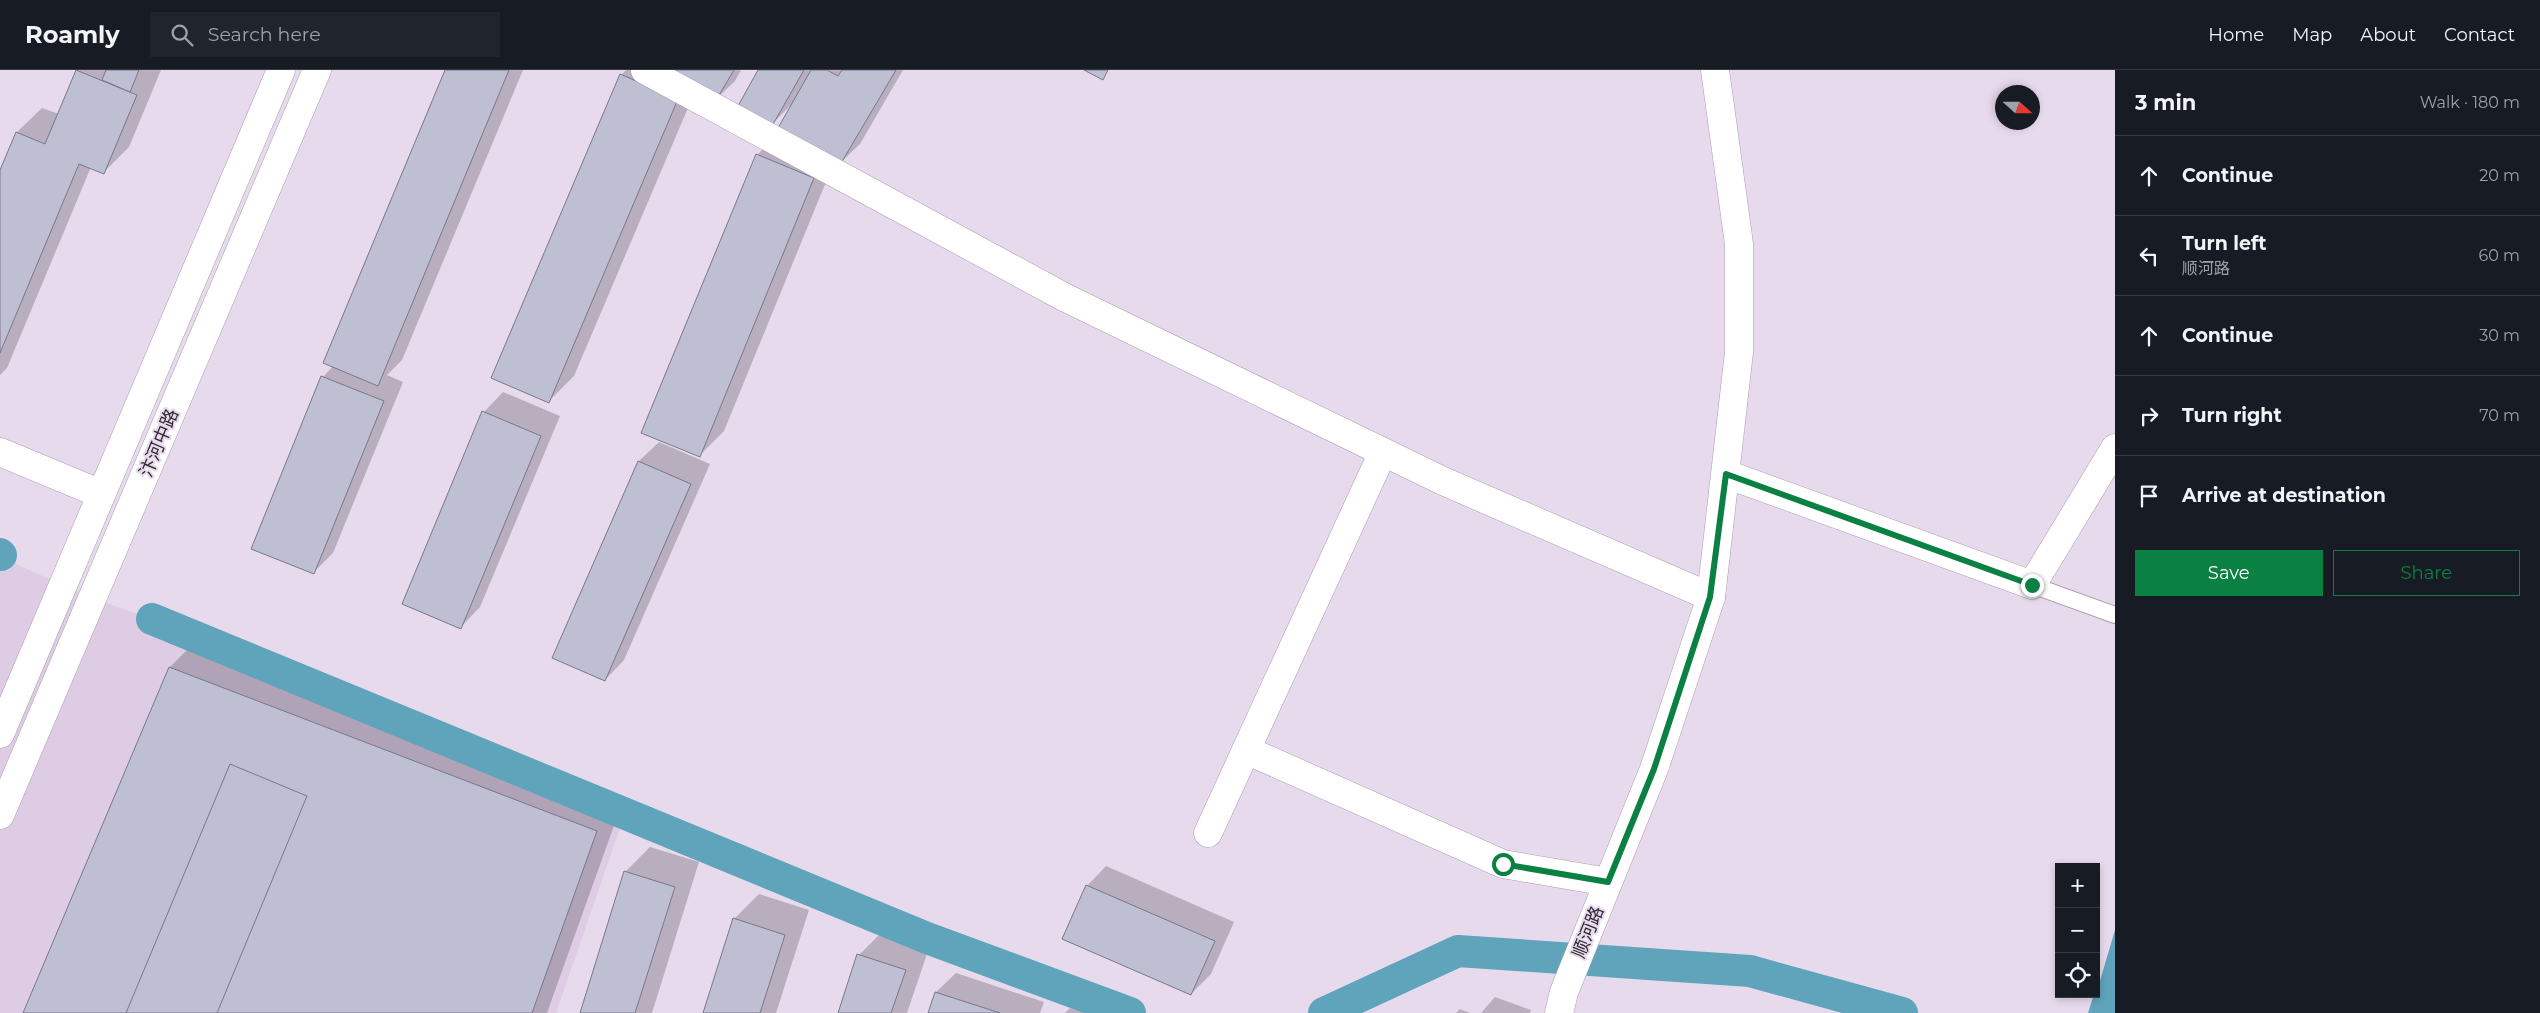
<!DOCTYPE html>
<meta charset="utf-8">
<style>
body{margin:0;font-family:Montserrat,"Noto Sans SC",sans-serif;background:#20242c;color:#f1f3f6}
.controls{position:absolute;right:15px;bottom:15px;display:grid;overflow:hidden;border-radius:0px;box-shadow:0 2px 8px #0003}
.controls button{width:45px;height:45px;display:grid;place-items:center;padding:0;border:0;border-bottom:1px solid #363941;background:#171b24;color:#f1f3f6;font:25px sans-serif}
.compass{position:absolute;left:1995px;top:15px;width:45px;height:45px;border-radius:50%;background:#171b24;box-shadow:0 2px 8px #0003;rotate:111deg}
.stop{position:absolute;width:15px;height:15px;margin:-11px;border:4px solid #0b8043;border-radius:50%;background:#fff}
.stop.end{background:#0b8043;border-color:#fff;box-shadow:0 1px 5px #0008}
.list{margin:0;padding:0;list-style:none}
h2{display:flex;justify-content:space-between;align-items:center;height:65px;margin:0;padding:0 20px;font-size:21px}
h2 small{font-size:16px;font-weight:400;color:#9ea1a6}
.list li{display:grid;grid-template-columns:32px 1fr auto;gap:15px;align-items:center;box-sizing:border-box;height:80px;padding:0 20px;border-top:1px solid #363941}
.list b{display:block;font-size:19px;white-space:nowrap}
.list p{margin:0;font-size:16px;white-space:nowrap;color:#9ea1a6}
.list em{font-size:16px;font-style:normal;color:#9ea1a6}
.actions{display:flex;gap:10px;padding:15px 20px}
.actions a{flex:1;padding:11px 0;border:1px solid #0b8043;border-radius:0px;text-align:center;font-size:18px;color:#0b8043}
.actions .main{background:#0b8043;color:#fff}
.icon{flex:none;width:28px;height:28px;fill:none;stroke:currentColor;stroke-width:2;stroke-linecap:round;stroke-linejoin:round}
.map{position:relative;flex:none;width:2115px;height:943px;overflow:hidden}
header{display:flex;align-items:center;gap:30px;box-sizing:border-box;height:70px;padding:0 25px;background:#171b24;border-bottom:1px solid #363941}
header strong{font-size:24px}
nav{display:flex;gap:28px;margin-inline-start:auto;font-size:18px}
.search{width:350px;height:45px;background:#20242c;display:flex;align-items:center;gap:12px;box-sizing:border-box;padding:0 18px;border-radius:0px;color:#9ea1a6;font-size:19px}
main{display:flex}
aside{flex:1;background:#171b24}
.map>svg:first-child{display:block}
.built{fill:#decce5}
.water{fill:#60a4bc}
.shadow{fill:#0003}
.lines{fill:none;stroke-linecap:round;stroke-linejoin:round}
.canal{stroke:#60a4bc;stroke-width:32}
.building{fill:#bfbfd4;stroke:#78778b}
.lane-casing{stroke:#ac9eb0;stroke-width:18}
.street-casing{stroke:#ac9eb0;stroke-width:29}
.secondary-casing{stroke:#ac9eb0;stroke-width:29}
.lane{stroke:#fff;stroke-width:16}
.street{stroke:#fff;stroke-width:28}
.secondary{stroke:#fff;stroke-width:28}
.route{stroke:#0b8043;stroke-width:6}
.labels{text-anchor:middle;stroke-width:4;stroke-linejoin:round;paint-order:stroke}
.street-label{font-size:18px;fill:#2f2930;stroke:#e8daed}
</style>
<header>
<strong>Roamly</strong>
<div class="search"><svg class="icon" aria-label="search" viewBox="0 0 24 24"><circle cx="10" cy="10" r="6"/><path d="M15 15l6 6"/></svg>Search here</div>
<nav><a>Home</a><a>Map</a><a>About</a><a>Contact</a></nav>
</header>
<main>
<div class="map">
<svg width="2115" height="943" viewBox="0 0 2115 943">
<rect width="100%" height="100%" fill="#e8daed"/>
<!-- built -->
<polygon class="built" points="0,487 92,528 152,549 625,744 556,943 0,943"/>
<!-- water -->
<polygon class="water" points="2115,860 2115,943 2088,943 2094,924 2096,924"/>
<!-- shadow -->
<g class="shadow">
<polygon points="78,0 161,0 129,77 104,102 91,97 7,298 0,305 0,103 17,62 42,38 59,44"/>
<polygon points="447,0 523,0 402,290 387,305 403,312 333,483 313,503 253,479 323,307 333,296"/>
<polygon points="626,0 741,0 735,11 715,30 696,19 574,306 549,331 621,5"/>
<polygon points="759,0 903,0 860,74 840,93 835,90 724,361 699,386 757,85 782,60 793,33 772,54"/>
<polygon points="503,322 560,346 480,537 461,557 484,342"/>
<polygon points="659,372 710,394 624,590 605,610 553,587 639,391"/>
<polygon points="195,572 621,736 547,943 24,943 170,597"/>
<polygon points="650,777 699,792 652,943 581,943 625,802"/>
<polygon points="1106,796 1234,852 1211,904 1191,924 1087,816"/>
<polygon points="759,824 809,840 776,943 704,943 734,849"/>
<polygon points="884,860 930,875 907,943 839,943 859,885"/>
<polygon points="956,903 1044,932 1040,943 929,943 936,922"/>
<polygon points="1495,927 1531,940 1530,943 1481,943"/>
<polygon points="1070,938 1086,943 1065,943"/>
<polygon points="1460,939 1470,943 1456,943"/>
</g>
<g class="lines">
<!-- canal -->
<g class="canal">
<polyline points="0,484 1,485"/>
<polyline points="152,549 927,868 1130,943"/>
<polyline points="1324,943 1458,881 1750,901 1902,943"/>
</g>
</g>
<!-- building -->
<g class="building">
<polygon points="76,0 137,25 104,104 79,94 0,283 0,100 16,62 45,74"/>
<polygon points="106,0 139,0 130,22 102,10"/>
<polygon points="445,0 509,0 378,316 323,293"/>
<polygon points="677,0 734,0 715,32 673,7"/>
<polygon points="758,0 804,0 772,56 738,36"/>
<polygon points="811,0 827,0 838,6 842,0 896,0 840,95 778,58"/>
<polygon points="1084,0 1108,0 1103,10"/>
<polygon points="620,4 678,29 549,333 491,308"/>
<polygon points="756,84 814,108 700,387 641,363"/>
<polygon points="321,306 384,331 314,504 251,479"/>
<polygon points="482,341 541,366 461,559 402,534"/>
<polygon points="638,391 691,414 605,611 552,588"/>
<polygon points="169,597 597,761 532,943 23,943"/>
<polygon points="230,694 307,726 217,943 126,943"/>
<polygon points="624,801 675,817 635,943 580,943"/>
<polygon points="1086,815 1215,871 1191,925 1062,869"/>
<polygon points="733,848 785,865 760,943 703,943"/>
<polygon points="857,884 906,900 891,943 838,943"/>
<polygon points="935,922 1000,943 928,943"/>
</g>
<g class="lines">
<defs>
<polyline id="lane" points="2032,515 2115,545"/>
<g id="street">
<polyline points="645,0 1064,227 1443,411 1711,527"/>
<polyline points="0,382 101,424"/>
<polyline points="1726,404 2032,515 2115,378"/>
<polyline points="1246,680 1503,794 1608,812"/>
<polyline points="1208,763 1383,382"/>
<polyline points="1559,943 1564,922 1654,699 1711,527 1739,282 1739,174 1715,0"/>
</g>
<g id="secondary">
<polyline points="0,664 281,0"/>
<polyline points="0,745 317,0"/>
</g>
</defs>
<!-- lane casing -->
<use href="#lane" class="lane-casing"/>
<!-- street casing -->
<use href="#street" class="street-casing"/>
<!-- secondary casing -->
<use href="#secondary" class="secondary-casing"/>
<!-- lane -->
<use href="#lane" class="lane"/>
<!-- street -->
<use href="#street" class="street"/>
<!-- secondary -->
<use href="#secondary" class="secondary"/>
</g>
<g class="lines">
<!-- route -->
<polyline class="route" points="1503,794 1608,812 1654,699 1710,527 1726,404 2032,515"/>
</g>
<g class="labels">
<!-- street labels -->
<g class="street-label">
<text transform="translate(159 373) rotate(-67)" y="6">汴河中路</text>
<text transform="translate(1588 862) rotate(-68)" y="6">顺河路</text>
</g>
</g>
</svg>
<div class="controls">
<button>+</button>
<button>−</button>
<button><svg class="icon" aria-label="locate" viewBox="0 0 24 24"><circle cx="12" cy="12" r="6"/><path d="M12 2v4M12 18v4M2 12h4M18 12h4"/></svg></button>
</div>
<svg class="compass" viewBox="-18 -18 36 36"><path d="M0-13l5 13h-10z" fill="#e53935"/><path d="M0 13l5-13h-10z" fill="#9ea1a6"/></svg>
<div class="stop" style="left:1503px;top:794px"></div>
<div class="stop end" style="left:2032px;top:515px"></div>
</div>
<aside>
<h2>3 min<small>Walk · 180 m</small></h2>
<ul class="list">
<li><svg class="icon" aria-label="ahead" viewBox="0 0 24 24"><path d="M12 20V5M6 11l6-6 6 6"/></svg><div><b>Continue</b></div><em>20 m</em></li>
<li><svg class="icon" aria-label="left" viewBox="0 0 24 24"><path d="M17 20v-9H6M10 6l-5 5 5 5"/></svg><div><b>Turn left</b><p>顺河路</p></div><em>60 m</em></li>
<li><svg class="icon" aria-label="ahead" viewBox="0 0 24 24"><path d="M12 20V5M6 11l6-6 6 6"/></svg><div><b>Continue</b></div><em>30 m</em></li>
<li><svg class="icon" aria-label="right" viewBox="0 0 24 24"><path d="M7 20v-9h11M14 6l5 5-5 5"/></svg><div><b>Turn right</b></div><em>70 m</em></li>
<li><svg class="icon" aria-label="arrive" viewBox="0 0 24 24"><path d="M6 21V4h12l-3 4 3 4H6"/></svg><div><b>Arrive at destination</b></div></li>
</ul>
<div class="actions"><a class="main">Save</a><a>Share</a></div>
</aside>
</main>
